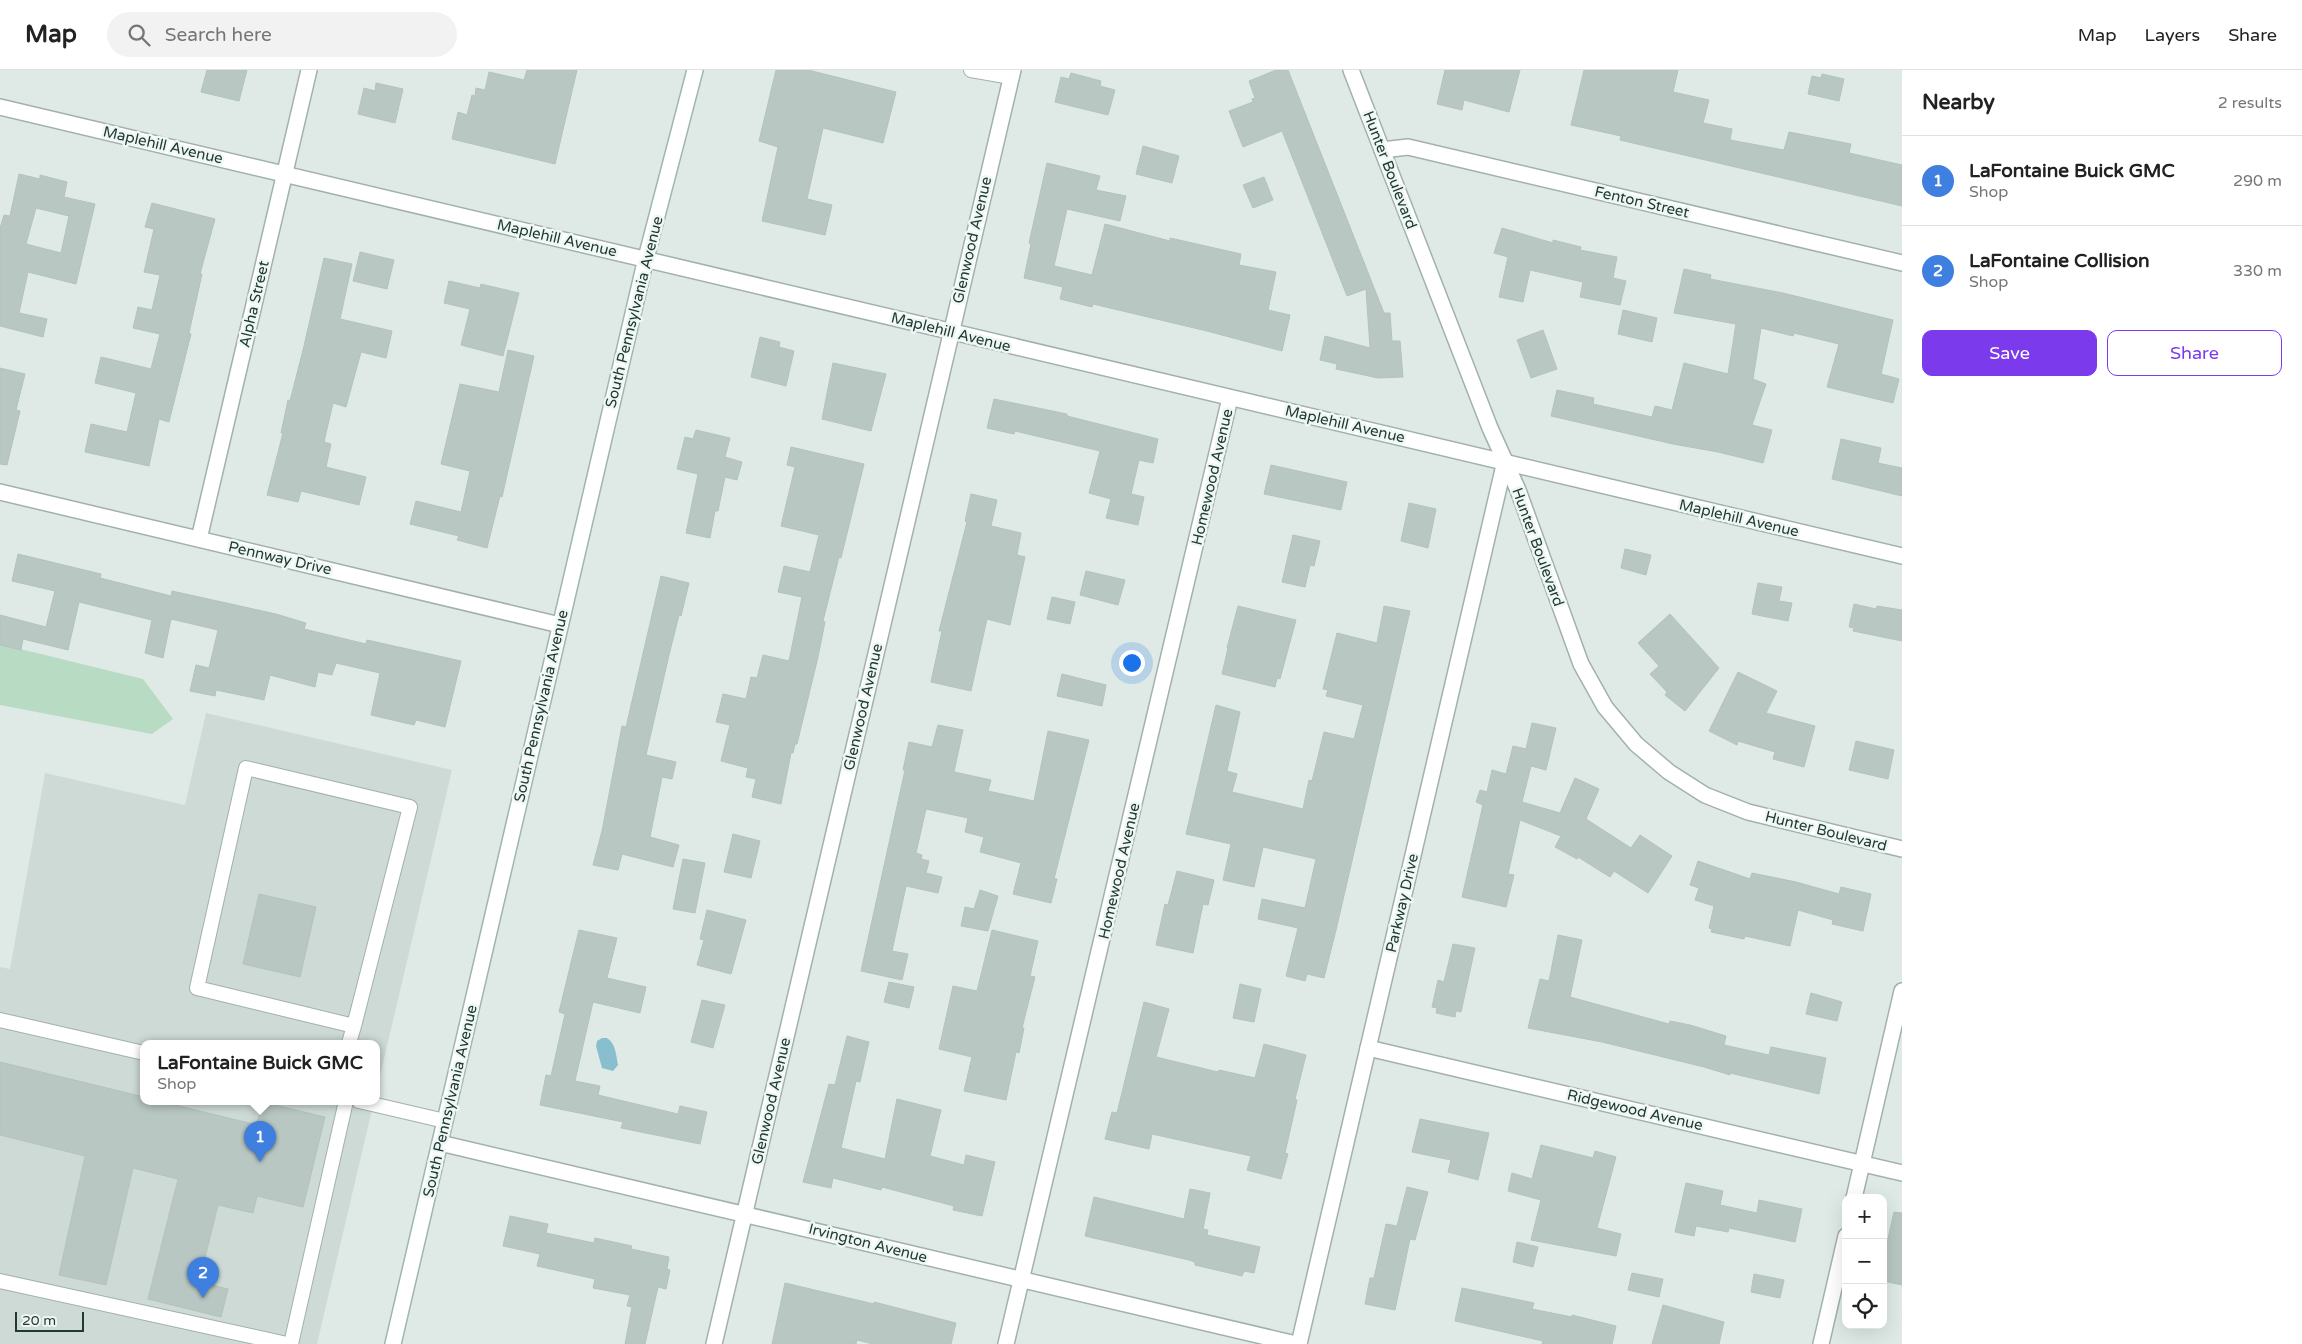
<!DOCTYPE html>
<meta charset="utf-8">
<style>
body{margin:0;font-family:"Varela Round",sans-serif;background:#f2f2f2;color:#222}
.controls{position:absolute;right:15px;bottom:15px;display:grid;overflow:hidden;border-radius:10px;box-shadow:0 5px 20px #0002}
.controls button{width:45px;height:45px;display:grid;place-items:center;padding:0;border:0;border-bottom:1px solid #e0e0e0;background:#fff;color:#222;font:25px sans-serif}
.scale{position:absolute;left:15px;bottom:12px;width:69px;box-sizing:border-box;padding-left:5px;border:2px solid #213935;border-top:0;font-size:14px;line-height:18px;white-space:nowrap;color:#213935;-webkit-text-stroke:4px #eff7f4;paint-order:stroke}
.you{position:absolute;left:1131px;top:592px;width:18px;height:18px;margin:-12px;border:4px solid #fff;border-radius:50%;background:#1a73e8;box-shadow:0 0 0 8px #1a73e833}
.badge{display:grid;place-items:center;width:32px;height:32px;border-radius:50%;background:#7c3aed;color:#fff;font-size:16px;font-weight:700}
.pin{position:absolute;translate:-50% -41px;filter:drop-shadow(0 1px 2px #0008)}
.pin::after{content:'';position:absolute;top:26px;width:18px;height:15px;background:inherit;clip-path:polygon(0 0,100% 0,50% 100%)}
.popup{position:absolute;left:140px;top:970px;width:240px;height:65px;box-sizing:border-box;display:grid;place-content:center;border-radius:10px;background:#fff;filter:drop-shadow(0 1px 4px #0005);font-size:16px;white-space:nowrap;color:#767676}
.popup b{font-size:19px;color:#222}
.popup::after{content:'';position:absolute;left:50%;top:100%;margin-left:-10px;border:10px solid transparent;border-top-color:#fff}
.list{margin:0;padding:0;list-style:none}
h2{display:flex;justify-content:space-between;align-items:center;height:65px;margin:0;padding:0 20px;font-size:21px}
h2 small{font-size:16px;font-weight:400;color:#767676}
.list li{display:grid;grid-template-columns:32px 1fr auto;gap:15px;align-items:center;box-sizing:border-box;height:90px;padding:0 20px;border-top:1px solid #e0e0e0}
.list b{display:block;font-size:19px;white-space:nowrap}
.list p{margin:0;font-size:16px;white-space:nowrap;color:#767676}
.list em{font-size:16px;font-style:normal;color:#767676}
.actions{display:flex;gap:10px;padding:15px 20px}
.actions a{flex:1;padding:11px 0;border:1px solid #7c3aed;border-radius:10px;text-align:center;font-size:18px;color:#7c3aed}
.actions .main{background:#7c3aed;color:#fff}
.icon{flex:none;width:28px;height:28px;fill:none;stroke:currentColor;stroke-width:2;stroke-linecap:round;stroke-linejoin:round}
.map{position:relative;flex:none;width:1902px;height:1274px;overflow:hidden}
header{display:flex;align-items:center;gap:30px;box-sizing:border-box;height:70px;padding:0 25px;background:#fff;border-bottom:1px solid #e0e0e0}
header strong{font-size:24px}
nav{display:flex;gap:28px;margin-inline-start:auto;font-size:18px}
.search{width:350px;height:45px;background:#f2f2f2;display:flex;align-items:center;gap:12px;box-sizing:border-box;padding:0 18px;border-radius:28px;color:#767676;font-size:19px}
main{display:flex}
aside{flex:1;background:#fff}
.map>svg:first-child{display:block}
.built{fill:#cddad5}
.green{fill:#b8dbc4}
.water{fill:#88bece}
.building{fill:#b8c7c2;stroke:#b2c3bd;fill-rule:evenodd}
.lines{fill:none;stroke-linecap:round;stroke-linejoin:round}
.lane-casing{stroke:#a2b1ad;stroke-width:16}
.street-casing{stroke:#a2b1ad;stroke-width:18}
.secondary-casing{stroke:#9fb5af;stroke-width:18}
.lane{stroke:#fff;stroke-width:14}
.street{stroke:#fff;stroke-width:15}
.secondary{stroke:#fff;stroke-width:15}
.labels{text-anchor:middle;stroke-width:5;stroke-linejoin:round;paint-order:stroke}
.street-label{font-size:15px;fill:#213935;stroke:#eff7f4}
</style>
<header>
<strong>Map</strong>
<div class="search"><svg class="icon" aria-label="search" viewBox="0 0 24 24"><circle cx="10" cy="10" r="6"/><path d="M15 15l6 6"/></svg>Search here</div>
<nav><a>Map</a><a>Layers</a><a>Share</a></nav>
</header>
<main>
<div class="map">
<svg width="1902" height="1274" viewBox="0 0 1902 1274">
<rect width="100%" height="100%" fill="#dfeae6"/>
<!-- built -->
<polygon class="built" points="206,643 452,700 376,1023 376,973 144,973 144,1031 374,1031 317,1274 0,1274 0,897 10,899 45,703 185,735"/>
<!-- green -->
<polygon class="green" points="0,574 143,609 173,649 152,664 0,635"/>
<!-- water -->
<path class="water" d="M602,968H607C616,974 616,985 618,995L613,1001L602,998L596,976L597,971Z"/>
<!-- building -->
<g class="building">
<polygon points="207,0 247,0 239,31 201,22"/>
<polygon points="527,0 577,0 555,94 452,69 458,42 467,45 472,25 475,26 476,18 485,20 489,2 524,10"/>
<polygon points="776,0 808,0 896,22 883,73 823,58 807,129 832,135 825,165 762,151 778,77 759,71"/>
<polygon points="1276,0 1288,0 1384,243 1390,243 1392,271 1400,271 1403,307 1378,308 1336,299 1337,294 1320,290 1325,266 1370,278 1366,219 1347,226 1282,61 1243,77 1229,41 1253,32 1252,29 1255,28 1249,11"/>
<polygon points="1445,0 1520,0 1509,42 1464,30 1462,40 1437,34"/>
<polygon points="1584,0 1678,0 1673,22 1709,30 1703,53 1732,59 1730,70 1784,80 1789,62 1851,74 1849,83 1902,95 1902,136 1620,70 1621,66 1571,55"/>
<polygon points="1071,3 1101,11 1100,16 1115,20 1108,45 1055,32 1061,7 1069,9"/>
<polygon points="1822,4 1844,9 1839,31 1808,24 1812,6 1821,8"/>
<polygon points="376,13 403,19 395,53 358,44 364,18 375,21"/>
<polygon points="1143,76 1179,86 1172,113 1136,104"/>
<polygon points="1047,93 1100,106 1096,120 1126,126 1120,151 1067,139 1054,196 1092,205 1105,154 1170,171 1170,168 1241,184 1239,195 1276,202 1268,240 1290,245 1282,281 1207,261 1093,234 1092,237 1060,229 1063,217 1024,208 1031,174 1029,173"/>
<path d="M19,104L40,109V105L67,112L64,127L95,134L76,214L28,202L19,243L47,249L43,267L0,256V158L4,145L10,146ZM36,138L69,146L61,183L26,174Z"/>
<polygon points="1264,107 1273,130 1253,138 1243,115"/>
<polygon points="152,133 215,149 200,204 202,204 189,263 191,264 169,352 159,349 149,396 85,382 91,354 127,362 136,323 95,313 101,287 151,299 160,264 133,258 138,237 152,240 160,205 144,202 154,159 145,157"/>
<polygon points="1502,158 1553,173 1553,170 1581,177 1580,180 1617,187 1613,208 1626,211 1620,235 1580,227 1583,212 1530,200 1523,232 1499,227 1508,187 1494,183"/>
<polygon points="360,182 394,190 387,219 353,211"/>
<polygon points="324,188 352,194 340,249 392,261 386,288 361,282 346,337 333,333 324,372 331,374 326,397 366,407 359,435 301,421 298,432 267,425 283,363 281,363 288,330 290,331 304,276"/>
<polygon points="1684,199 1711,205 1710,209 1783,223 1893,250 1881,304 1899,309 1893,333 1827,317 1839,274 1794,263 1793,266 1761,258 1753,309 1766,314 1752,355 1772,360 1763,393 1718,382 1673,374 1551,346 1557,320 1594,328 1593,334 1652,347 1655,336 1672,340 1684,293 1728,304 1736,254 1674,243"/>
<polygon points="449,211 480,218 481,214 519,223 503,286 461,275 470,239 444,233"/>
<polygon points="1623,240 1657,248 1652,272 1618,264"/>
<polygon points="1543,260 1557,299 1531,308 1517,270"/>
<polygon points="760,267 780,272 779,277 794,281 786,316 751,307"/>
<polygon points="508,280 534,286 502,427 500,426 487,478 457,470 459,466 410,454 416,431 461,442 470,401 441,394 460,314 499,322"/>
<polygon points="833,293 886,304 871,361 822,349"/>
<polygon points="0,298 25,304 16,340 20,341 7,395 0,394"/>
<polygon points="994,329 1067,344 1067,346 1158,369 1153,393 1139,390 1131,424 1144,427 1138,455 1106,448 1111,429 1089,423 1100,381 1015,361 1014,364 987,358"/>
<polygon points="696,360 730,368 725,387 742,392 737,410 725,407 718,441 715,441 710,468 686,463 698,404 677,399 685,367 693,369"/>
<polygon points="1841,369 1881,378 1878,393 1902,398 1902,426 1832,409"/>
<polygon points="791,377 864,394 841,488 839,487 823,551 825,552 818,587 797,674 795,674 793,683 791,683 781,734 752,727 756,709 746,707 748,698 721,691 730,655 716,652 723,624 746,629 751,607 757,608 763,585 789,591 802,527 778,522 784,496 810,502 819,465 781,456 795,397 787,395"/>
<polygon points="1271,395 1347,412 1341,440 1264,424"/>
<polygon points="971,424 997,430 991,456 1021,463 1017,485 1025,487 1010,555 987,549 971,621 931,612 942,561 939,561 967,452 965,451"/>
<polygon points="1409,433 1436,439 1428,478 1401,471"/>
<polygon points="1293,465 1320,471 1314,496 1310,495 1305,517 1282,512"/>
<polygon points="1625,479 1651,485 1646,505 1621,498"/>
<polygon points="18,484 101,504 100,508 171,526 172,521 276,544 306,553 304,559 366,574 367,570 461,591 445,657 416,650 414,655 371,645 380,603 336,593 332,605 318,602 315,617 270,605 264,630 216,620 215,626 190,621 196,595 209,598 218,560 171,549 163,588 145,583 152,550 79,532 68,580 23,569 21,580 0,575 0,545 46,557 55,521 12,511"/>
<polygon points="1086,501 1125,510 1118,535 1080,525"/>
<polygon points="661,506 689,513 681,546 679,545 669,585 646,685 676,692 672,709 662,707 650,767 679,775 673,797 622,784 618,800 593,795 602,761 622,656 626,657"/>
<polygon points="1758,513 1782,517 1779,531 1792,533 1788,551 1752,544"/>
<polygon points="1052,527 1075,532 1070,554 1047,549"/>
<polygon points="1854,534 1876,539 1877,536 1902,540 1902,571 1853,561 1854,558 1849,557"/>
<polygon points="1238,536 1296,550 1280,609 1277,608 1275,617 1222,604 1228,578 1227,578"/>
<polygon points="1384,536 1410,541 1336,860 1324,908 1307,904 1305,911 1286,906 1298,858 1258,849 1262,829 1305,838 1316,789 1263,777 1254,817 1223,810 1231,774 1186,764 1216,635 1240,642 1227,701 1237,704 1232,722 1303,739 1309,710 1312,711 1324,662 1354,669 1363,635 1326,626 1328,620 1323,619 1337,563 1377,573"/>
<polygon points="1670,544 1719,598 1685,641 1665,625 1667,622 1650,604 1659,596 1638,573"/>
<polygon points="1738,602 1777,621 1766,643 1815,656 1804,697 1773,689 1775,682 1738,671 1737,675 1709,661"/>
<polygon points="1062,604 1106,615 1102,636 1057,626"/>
<polygon points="1532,653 1556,658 1546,700 1531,696 1522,732 1560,743 1575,708 1599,719 1586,749 1631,778 1640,765 1672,786 1648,823 1614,801 1610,807 1578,787 1577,789 1555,777 1561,766 1520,750 1508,804 1514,805 1506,837 1462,827 1483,735 1476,732 1480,720 1487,722 1492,700 1506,704 1513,676 1526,679"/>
<polygon points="938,655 963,660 954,702 991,710 988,721 1034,731 1048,661 1089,670 1054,809 1057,809 1051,833 1013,824 1021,793 980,782 984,767 965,762 968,748 926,739 916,783 922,785 921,789 929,791 926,803 942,807 938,823 906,816 892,881 908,884 902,910 861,901 905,700 903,700 909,672 932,677"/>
<polygon points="1856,671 1894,680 1888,709 1849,700"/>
<polygon points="733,764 760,771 751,808 724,802"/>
<polygon points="683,789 705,793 695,843 673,839"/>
<polygon points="1698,791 1750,809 1752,803 1796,812 1839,824 1841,817 1871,824 1863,861 1832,854 1833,850 1798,840 1790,876 1745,866 1744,869 1711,862 1712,859 1709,858 1714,836 1695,830 1699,818 1690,815"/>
<polygon points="1177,801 1214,810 1208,835 1203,834 1193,883 1156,875 1165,834 1168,835"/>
<polygon points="980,820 998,826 988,861 961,856 965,837 974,839"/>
<polygon points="259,824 316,837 300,907 243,894"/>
<polygon points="707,840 746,850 731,904 697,895 704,870 700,869"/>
<polygon points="579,860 617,868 607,908 646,917 640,943 593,932 575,1011 600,1016 598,1025 678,1044 680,1036 707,1042 700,1074 621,1058 623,1052 540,1035 546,1005 551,1006 565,944 559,942"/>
<polygon points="992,860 1038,871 1030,906 1035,907 1022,958 1024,958 1019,983 1016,982 1006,1030 964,1021 972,987 939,979 953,916 977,921"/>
<polygon points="1558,865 1582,870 1570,927 1669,954 1670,951 1690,955 1726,966 1724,975 1769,985 1771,977 1826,988 1819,1024 1730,1003 1730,1005 1704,997 1602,972 1528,958 1540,909 1549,911"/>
<polygon points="1453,874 1475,878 1461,942 1456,941 1455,947 1436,943 1437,938 1432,937 1438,910 1444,912"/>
<polygon points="889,912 914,917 909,938 884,932"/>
<polygon points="1240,914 1261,919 1254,952 1233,948"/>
<polygon points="1811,923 1842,932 1837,951 1806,944"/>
<polygon points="702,930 725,935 713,978 691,972"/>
<polygon points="1144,932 1169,939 1156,987 1218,1002 1219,1000 1255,1008 1264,974 1306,985 1295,1029 1297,1030 1285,1083 1288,1084 1281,1109 1247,1100 1251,1086 1152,1064 1149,1079 1105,1069 1112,1042 1117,1043"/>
<polygon points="847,966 869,972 860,1012 856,1011 841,1078 885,1089 897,1029 941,1040 930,1086 964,1095 966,1085 995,1092 982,1146 953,1140 954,1136 882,1117 881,1120 833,1108 831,1118 803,1112 829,1014 835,1015"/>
<polygon points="0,992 144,1027 144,1031 159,1031 257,1055 262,1032 325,1047 303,1137 257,1126 253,1143 218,1135 199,1212 228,1219 221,1247 148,1229 178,1109 133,1098 106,1215 59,1205 85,1086 0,1065"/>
<polygon points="1420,1049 1489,1063 1478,1110 1448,1102 1451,1090 1412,1082"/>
<polygon points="1541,1075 1593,1088 1595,1081 1616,1087 1597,1158 1621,1164 1616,1186 1531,1170 1541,1130 1508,1121 1512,1103 1532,1109"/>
<polygon points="1686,1113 1723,1121 1720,1135 1757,1143 1759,1130 1802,1139 1795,1172 1729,1158 1728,1162 1696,1156 1694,1166 1675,1162"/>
<polygon points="1407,1117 1428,1122 1415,1170 1410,1169 1395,1240 1365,1234 1370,1208 1374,1208 1386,1154 1397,1156"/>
<polygon points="1190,1119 1210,1123 1203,1159 1208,1160 1207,1165 1260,1177 1254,1203 1244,1201 1242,1206 1195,1195 1195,1192 1189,1190 1085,1166 1094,1127 1184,1149"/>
<polygon points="1894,1142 1902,1143 1902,1215 1883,1211 1883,1191"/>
<polygon points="510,1146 548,1154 546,1163 594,1173 595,1168 632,1176 631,1179 669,1187 667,1199 670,1200 666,1219 658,1217 645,1274 625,1274 632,1237 627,1236 630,1225 593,1218 595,1209 537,1196 540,1184 503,1176"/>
<polygon points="1517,1172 1538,1177 1533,1197 1513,1192"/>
<polygon points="1632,1203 1663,1209 1659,1227 1628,1220"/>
<polygon points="1754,1204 1784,1210 1780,1228 1751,1222"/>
<polygon points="785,1213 874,1234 874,1232 956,1253 951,1274 873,1274 857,1270 856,1274 772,1274"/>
<polygon points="1462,1218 1534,1233 1532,1239 1572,1247 1572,1245 1616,1256 1612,1274 1542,1274 1543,1271 1455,1251"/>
<polygon points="1663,1235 1724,1252 1719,1274 1652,1274"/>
</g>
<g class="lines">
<defs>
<g id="lane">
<polyline points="971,0 1011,7"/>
<polyline points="0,950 144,983"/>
<polyline points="349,973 354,956 410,737 246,698 197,918 354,956"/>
<polyline points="359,1031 445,1051"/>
<polyline points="0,1211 287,1274"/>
<polyline points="291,1274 346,1031"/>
</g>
<g id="street">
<polyline points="1351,0 1490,358 1518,420 1581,594 1605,637 1636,674 1669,702 1705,725 1748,742 1902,779"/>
<polyline points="0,37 1902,486"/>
<polyline points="1382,80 1408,77 1902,193"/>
<polyline points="0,422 560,555"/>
<polyline points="199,469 309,0"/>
<polyline points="1368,978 1902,1103"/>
<polyline points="440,1073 1296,1274"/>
<polyline points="1854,1128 1902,921"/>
<polyline points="714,1274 1013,0"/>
<polyline points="1006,1274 1230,328"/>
<polyline points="1299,1274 1505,391"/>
<polyline points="1821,1274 1846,1166"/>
</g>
<polyline id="secondary" points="393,1274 646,188 695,0"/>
</defs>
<!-- lane casing -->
<use href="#lane" class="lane-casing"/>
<!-- street casing -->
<use href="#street" class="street-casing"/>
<!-- secondary casing -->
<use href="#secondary" class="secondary-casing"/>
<!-- lane -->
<use href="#lane" class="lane"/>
<!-- street -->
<use href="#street" class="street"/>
<!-- secondary -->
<use href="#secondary" class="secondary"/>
</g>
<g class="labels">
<!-- street labels -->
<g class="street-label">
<text transform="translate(163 75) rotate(13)" y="5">Maplehill Avenue</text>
<text transform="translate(1390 100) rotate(69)" y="5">Hunter Boulevard</text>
<text transform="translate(1642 132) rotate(13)" y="5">Fenton Street</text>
<text transform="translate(557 168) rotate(13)" y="5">Maplehill Avenue</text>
<text transform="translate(972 170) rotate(-77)" y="5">Glenwood Avenue</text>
<text transform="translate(254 234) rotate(-77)" y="5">Alpha Street</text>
<text transform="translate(634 242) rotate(-76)" y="5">South Pennsylvania Avenue</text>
<text transform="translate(951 262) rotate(14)" y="5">Maplehill Avenue</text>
<text transform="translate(1345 354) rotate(13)" y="5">Maplehill Avenue</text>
<text transform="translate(1212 407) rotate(-77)" y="5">Homewood Avenue</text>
<text transform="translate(1739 448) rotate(13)" y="5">Maplehill Avenue</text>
<text transform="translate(1538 477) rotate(70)" y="5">Hunter Boulevard</text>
<text transform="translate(280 488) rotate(13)" y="5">Pennway Drive</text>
<text transform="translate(541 636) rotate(-77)" y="5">South Pennsylvania Avenue</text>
<text transform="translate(863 637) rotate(-77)" y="5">Glenwood Avenue</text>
<text transform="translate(1826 761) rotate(14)" y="5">Hunter Boulevard</text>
<text transform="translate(1119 801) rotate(-77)" y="5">Homewood Avenue</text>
<text transform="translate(1402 833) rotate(-77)" y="5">Parkway Drive</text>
<text transform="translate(450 1031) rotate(-77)" y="5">South Pennsylvania Avenue</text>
<text transform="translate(771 1031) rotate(-77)" y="5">Glenwood Avenue</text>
<text transform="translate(1635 1040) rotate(13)" y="5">Ridgewood Avenue</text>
<text transform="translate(868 1173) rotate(14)" y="5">Irvington Avenue</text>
</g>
</g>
</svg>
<div class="controls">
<button>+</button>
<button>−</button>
<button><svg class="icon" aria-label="locate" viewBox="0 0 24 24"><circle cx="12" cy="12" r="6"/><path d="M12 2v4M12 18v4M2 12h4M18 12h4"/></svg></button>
</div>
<div class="scale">20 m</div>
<div class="you"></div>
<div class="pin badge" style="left:260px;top:1092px;background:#3f7fe0">1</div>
<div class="popup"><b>LaFontaine Buick GMC</b>Shop</div>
<div class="pin badge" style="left:203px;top:1228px;background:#3f7fe0">2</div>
</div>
<aside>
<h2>Nearby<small>2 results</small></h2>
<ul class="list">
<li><span class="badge" style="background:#3f7fe0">1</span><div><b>LaFontaine Buick GMC</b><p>Shop</p></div><em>290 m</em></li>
<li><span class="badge" style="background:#3f7fe0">2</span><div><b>LaFontaine Collision</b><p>Shop</p></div><em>330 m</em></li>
</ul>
<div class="actions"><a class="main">Save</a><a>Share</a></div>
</aside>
</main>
